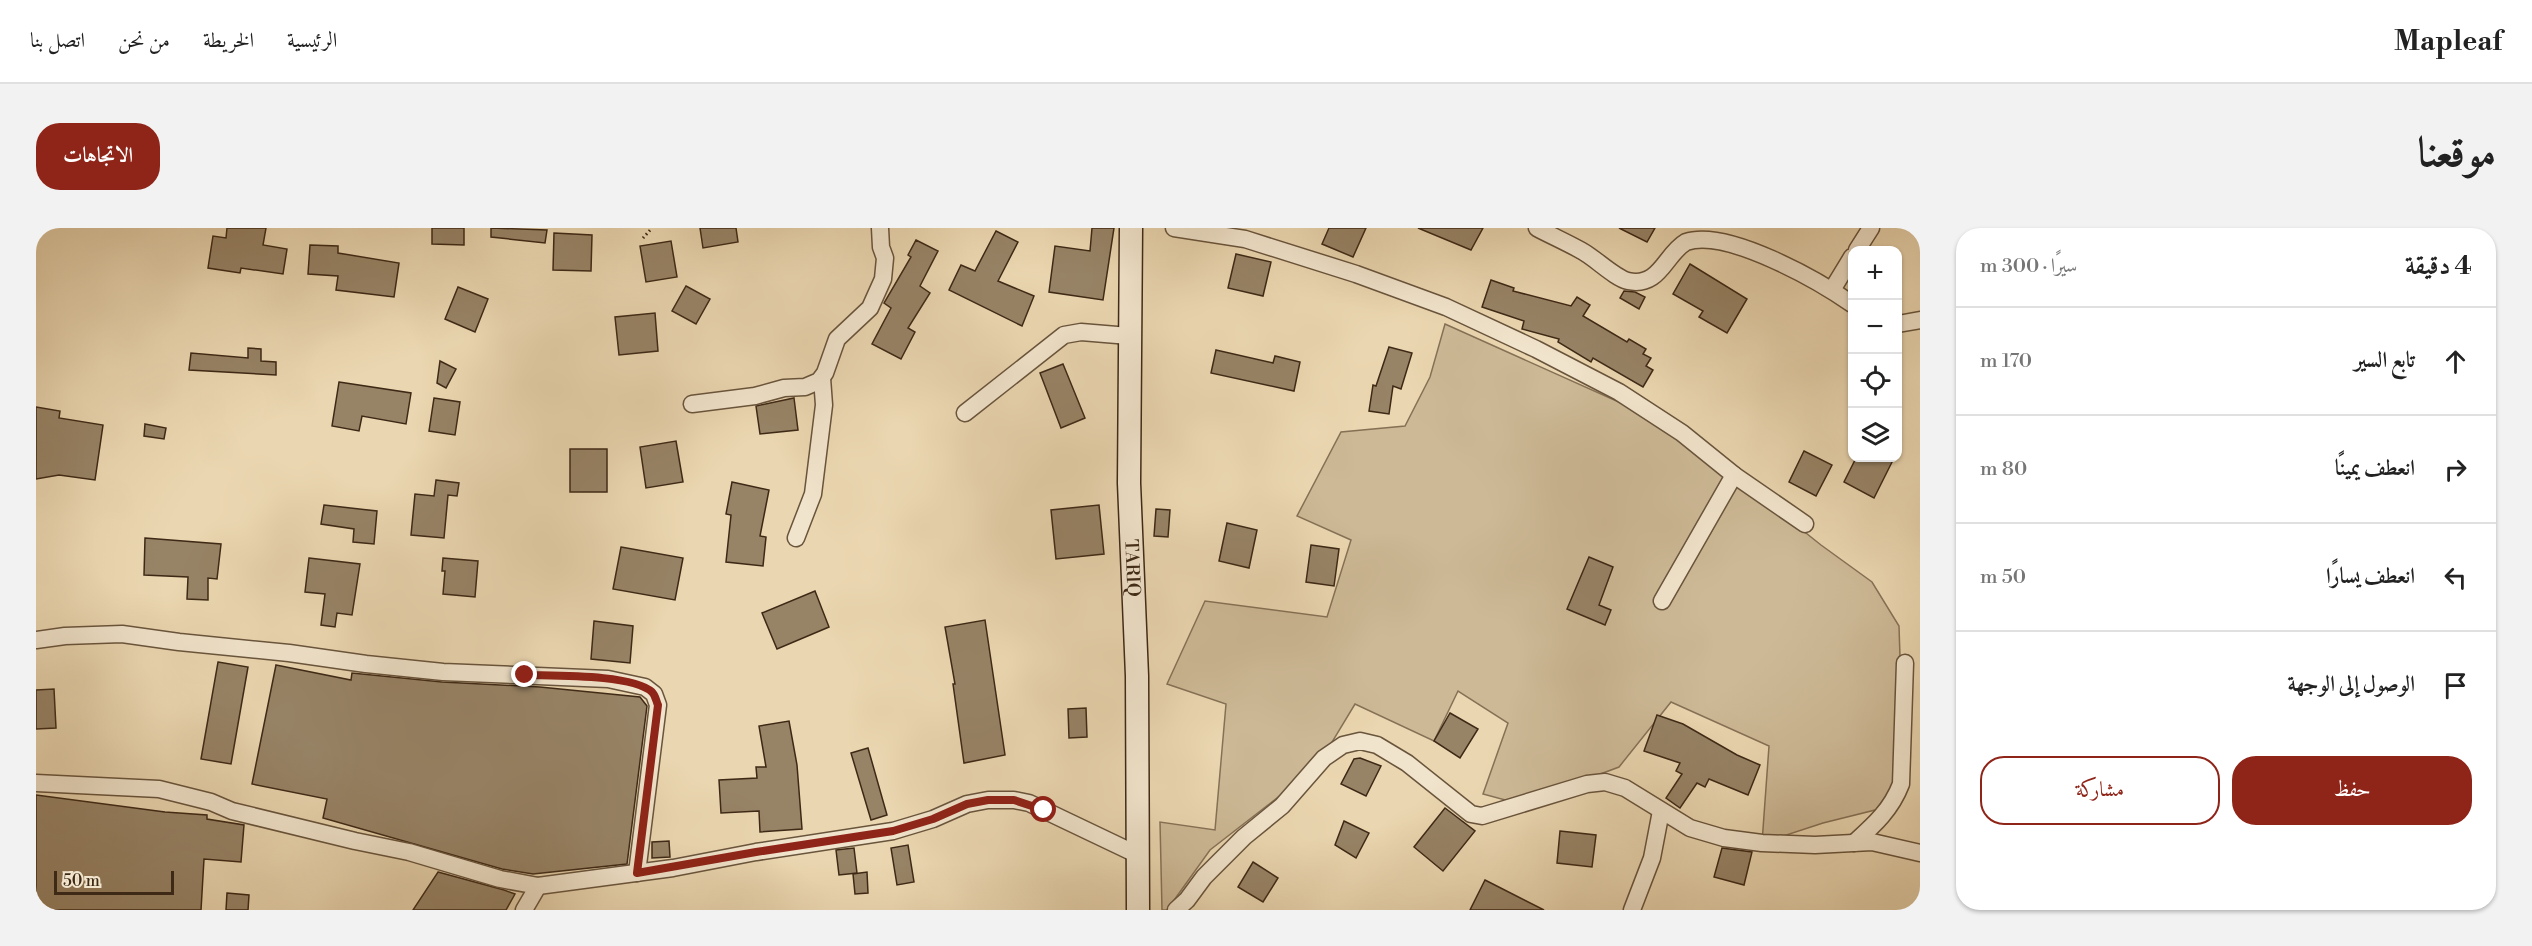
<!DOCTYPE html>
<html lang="ar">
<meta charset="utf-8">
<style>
body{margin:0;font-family:"Libre Bodoni",Amiri,serif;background:#f2f2f2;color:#222;direction:rtl}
.controls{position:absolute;right:18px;top:18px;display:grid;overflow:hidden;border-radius:12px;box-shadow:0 2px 4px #0004}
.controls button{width:54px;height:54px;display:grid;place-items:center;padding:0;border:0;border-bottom:2px solid #e0e0e0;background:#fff;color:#222;font:30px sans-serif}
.scale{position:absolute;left:18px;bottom:15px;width:120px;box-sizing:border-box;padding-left:6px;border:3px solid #3e2916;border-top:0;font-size:16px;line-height:21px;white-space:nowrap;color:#3e2916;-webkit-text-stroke:4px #f1e4cc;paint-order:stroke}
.stop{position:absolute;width:18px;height:18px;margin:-14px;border:4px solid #8f2418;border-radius:50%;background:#fff}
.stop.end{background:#8f2418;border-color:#fff;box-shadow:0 2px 6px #0008}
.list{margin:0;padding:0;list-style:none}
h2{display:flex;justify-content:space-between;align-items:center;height:78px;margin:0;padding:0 24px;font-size:26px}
h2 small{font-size:20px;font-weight:400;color:#767676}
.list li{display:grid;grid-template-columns:39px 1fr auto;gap:18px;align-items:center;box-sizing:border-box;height:108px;padding:0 24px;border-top:2px solid #e0e0e0}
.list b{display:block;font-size:22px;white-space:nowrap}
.list em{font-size:20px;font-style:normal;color:#767676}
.actions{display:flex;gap:12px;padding:18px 24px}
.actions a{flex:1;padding:14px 0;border:2px solid #8f2418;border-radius:24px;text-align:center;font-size:21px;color:#8f2418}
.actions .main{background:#8f2418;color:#fff}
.icon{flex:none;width:33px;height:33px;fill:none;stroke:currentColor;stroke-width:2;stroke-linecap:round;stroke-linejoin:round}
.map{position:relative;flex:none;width:1884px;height:682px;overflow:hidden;direction:ltr;border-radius:24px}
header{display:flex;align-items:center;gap:36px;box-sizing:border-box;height:84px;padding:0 30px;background:#fff;border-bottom:2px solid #e0e0e0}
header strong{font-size:28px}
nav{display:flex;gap:33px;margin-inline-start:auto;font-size:21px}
.intro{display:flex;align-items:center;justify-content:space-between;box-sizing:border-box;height:144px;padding:0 36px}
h1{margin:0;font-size:42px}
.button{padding:15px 27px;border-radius:24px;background:#8f2418;color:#fff;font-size:21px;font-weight:700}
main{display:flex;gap:36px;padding:0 36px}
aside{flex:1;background:#fff;border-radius:24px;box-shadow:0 2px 4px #0004}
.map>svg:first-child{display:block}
.green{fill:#cdb996;stroke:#867156;stroke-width:1.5}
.building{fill:#978366;stroke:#3e2916;stroke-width:1.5}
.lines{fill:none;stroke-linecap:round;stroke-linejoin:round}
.street-casing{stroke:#69543c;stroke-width:19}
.secondary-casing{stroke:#3e2916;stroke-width:25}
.path{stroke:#3e2916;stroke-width:3;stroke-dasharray:1.5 3;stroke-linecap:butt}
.street{stroke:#f1e4cc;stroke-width:16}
.secondary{stroke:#f1e4cc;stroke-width:22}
.route{stroke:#8f2418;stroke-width:8}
.labels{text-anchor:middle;stroke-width:5;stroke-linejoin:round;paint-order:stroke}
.street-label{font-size:18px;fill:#3e2916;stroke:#f1e4cc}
</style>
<header>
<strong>Mapleaf</strong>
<nav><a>الرئيسية</a><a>الخريطة</a><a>من نحن</a><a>اتصل بنا</a></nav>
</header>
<div class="intro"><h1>موقعنا</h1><a class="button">الاتجاهات</a></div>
<main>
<aside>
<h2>4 دقيقة<small>سيرًا · 300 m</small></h2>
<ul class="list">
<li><svg class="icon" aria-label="ahead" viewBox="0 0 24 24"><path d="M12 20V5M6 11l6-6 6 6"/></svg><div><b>تابع السير</b></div><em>170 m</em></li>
<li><svg class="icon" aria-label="right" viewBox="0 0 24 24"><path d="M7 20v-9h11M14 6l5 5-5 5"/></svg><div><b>انعطف يمينًا</b></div><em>80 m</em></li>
<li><svg class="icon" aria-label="left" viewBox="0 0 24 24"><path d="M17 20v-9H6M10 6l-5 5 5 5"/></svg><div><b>انعطف يسارًا</b></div><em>50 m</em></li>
<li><svg class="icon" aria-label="arrive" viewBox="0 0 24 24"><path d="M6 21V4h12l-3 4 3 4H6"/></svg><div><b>الوصول إلى الوجهة</b></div></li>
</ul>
<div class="actions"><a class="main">حفظ</a><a>مشاركة</a></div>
</aside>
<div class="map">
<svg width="1884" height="682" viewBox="0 0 1884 682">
<rect width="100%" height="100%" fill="#ead6b0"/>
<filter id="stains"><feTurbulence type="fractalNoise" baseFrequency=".00333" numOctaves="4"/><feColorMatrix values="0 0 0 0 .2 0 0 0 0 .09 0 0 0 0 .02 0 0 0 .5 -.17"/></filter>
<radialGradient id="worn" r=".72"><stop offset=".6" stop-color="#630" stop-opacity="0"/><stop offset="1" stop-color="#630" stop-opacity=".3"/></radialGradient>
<!-- green -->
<polygon class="green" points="1409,96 1634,197 1785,317 1836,354 1863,398 1865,460 1857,556 1843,581 1787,595 1726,615 1733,518 1635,474 1583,539 1484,576 1447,566 1472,495 1422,463 1398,513 1319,476 1281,539 1174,622 1131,682 1126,682 1124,594 1179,602 1190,476 1131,456 1169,373 1291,389 1315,312 1261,288 1305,204 1369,198 1394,149"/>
<!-- building -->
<g class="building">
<polygon points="191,0 230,0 227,17 251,21 247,46 205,40 204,45 172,40 177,8 190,10"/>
<polygon points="396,0 428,0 428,17 396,16"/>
<polygon points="455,0 511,2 509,15 455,9"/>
<polygon points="664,0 700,0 702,14 667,20"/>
<polygon points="1056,0 1078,0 1067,72 1013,64 1019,18 1054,23"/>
<polygon points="1293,0 1330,0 1317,29 1286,16"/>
<polygon points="1382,0 1447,0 1435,22"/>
<polygon points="1583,0 1619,0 1611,14"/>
<polygon points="960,3 982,14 962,53 998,68 986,98 913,62 925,37 939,43"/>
<polygon points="518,5 556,7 555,43 517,42"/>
<polygon points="880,12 902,23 884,58 894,65 872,100 879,104 865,131 836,116 855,80 848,75 875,29 872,27"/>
<polygon points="635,13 641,49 610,54 604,18"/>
<polygon points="274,17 302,18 302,25 363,35 358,69 300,62 302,48 272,46"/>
<polygon points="1200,26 1235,34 1227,68 1192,60"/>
<polygon points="1654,36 1711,71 1691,105 1663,89 1667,83 1637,66"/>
<polygon points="1455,52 1478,60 1477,63 1535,78 1541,69 1554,77 1547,88 1591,114 1593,111 1610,121 1607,126 1615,130 1610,138 1617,142 1607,159 1557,130 1555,134 1522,114 1523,111 1486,101 1488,93 1446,79"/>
<polygon points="650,58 674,71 660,96 636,83"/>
<polygon points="422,59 452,71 439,104 409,91"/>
<polygon points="1588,63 1599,64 1609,69 1603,81 1584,70"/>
<polygon points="619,85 622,123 583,127 579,89"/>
<polygon points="1353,119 1376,125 1365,161 1357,158 1353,186 1333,183 1337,157 1340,158"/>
<polygon points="212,120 225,121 225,133 240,134 240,147 153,142 155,125 212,130"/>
<polygon points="1180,122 1237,135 1239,128 1264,134 1258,163 1175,145"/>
<polygon points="404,133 420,141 410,160 401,155"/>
<polygon points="1027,136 1049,190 1025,200 1004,145"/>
<polygon points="303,154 375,165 370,196 326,188 323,203 296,198"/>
<polygon points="398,170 424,174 419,207 393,203"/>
<polygon points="758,170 762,202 724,206 720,178"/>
<polygon points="0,179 24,183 23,190 67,197 59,252 23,247 0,251"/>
<polygon points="109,196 130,200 128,211 108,208"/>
<polygon points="640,213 647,254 610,260 604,219"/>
<rect x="534" y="221" width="37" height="43"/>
<polygon points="1768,223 1796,237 1780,268 1753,254"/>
<polygon points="1820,230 1858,230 1838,270 1808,254"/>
<polygon points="400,252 423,255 421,268 412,267 408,310 375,307 379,266 398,268"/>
<polygon points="696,254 733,262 724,308 730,309 727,338 690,334 695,287 690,286"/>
<polygon points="288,277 341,283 338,316 317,314 318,301 285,296"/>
<polygon points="1063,277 1068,326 1020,331 1015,282"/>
<polygon points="1120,281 1134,282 1132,309 1118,308"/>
<polygon points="1191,295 1221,302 1213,340 1183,333"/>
<polygon points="109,310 185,316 181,351 172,350 172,372 151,371 152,349 108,347"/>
<polygon points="1275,317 1303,321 1298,358 1270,354"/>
<polygon points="585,319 647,330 639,372 577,361"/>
<polygon points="1553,329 1577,339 1563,377 1575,382 1569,397 1531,381"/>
<polygon points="273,330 324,336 316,387 301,385 299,399 285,397 289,366 269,364"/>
<polygon points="407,330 442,333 439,369 407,366 409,343 406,343"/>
<polygon points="779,363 793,399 741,421 726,385"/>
<polygon points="949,392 969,527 928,535 917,456 919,456 909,399"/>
<polygon points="558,393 597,398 594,435 555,431"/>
<polygon points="182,434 212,439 195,536 165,531"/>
<polygon points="240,437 315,452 316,445 406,454 504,459 604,469 611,478 591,636 497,646 466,641 287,590 291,571 216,556"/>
<polygon points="18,461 20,500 0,501 0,462"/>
<polygon points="1050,480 1051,509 1033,510 1032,481"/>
<polygon points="1414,485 1442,501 1424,530 1398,513"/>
<polygon points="1621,487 1647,496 1701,527 1724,537 1712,567 1673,551 1669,559 1661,555 1644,580 1630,570 1646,546 1640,543 1644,535 1608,523"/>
<polygon points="753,493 761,537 766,601 724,604 723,583 685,585 683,552 721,550 720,539 730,539 723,498"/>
<polygon points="832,520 851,587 835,592 815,525"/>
<polygon points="1324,530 1345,538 1330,568 1305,556 1318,531"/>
<polygon points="0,567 129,584 171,587 171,591 208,597 205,634 168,631 165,682 0,682"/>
<polygon points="1409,580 1439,603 1407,643 1378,619"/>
<polygon points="1308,593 1333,605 1320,630 1299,617"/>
<polygon points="1524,603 1560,607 1556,639 1521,635"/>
<polygon points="633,613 634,629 616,630 616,614"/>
<polygon points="872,617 878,654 861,657 855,620"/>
<polygon points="818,620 821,645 803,647 800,622"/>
<polygon points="1686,620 1716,624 1708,657 1678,649"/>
<polygon points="1217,634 1242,650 1227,674 1202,659"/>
<polygon points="402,644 468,662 479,666 470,682 377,682"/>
<polygon points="831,644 832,665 819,666 817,646"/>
<polygon points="1449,652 1508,682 1434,682"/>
<polygon points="191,665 213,667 212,682 190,682"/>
</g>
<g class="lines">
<defs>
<g id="street">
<polyline points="1138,0 1209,11 1320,46 1410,79 1500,121 1583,164 1646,205 1698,247 1626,373"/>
<path d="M1501,0C1516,8 1532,15 1546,23C1559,30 1579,50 1592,53C1624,60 1629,26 1650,14C1691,0 1783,53 1816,76"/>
<polyline points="1821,22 1835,0"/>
<polyline points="1796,62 1816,29"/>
<polyline points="1862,96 1884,92"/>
<polyline points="656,176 719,168 748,160 769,159 783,153 789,145 801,111 834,80 847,51 849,30 845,19 844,0"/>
<polyline points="929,185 1028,107 1045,104 1093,108"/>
<polyline points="1698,247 1769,296"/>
<polyline points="760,310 777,266 788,177 786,150"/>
<polyline points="0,412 29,408 86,406 143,414 253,425 330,436 407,444 572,451 609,459 618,466 622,477 601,645"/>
<polyline points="0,555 123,561 175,574 196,583 319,613 373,624 464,651 502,658 637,640 720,624 857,603 897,591 931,576 952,572 978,572 993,575 1100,626"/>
<path d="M1818,615C1838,597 1855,582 1865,556L1869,435"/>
<polyline points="488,682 502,658"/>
<polyline points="1140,682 1151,672 1168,649 1208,609 1246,578 1288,530 1307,517 1324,513 1341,517 1371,535 1435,586 1446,588 1551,556 1569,554 1589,560 1654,600 1688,610 1726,615 1779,617 1836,614 1884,625"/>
<polyline points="1596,682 1616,630 1625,583"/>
</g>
<g id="secondary">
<path id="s1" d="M1095,0L1093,255L1101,448L1102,682"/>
</g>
</defs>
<!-- street casing -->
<use href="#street" class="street-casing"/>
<!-- secondary casing -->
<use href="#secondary" class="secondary-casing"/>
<!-- path -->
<polyline class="path" points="607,10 616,0"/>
<!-- street -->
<use href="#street" class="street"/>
<!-- secondary -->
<use href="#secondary" class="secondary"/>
</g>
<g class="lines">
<!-- route -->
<path class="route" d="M489,447C518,448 596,446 616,464C620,468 620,473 622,477L601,645L720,624L857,603L897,591L931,576L952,572H978L1008,582"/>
</g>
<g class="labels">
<!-- street labels -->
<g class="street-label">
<text dy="6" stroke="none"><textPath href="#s1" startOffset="340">TARIQ</textPath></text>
</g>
</g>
<rect width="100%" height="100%" filter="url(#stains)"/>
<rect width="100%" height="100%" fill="url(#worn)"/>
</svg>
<div class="controls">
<button>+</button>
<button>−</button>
<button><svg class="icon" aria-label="locate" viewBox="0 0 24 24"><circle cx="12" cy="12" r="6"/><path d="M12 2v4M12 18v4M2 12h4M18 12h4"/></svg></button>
<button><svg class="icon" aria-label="layers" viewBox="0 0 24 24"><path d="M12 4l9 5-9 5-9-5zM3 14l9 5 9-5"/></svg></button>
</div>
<div class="scale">50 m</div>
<div class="stop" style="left:1008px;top:582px"></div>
<div class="stop end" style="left:489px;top:447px"></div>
</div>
</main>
